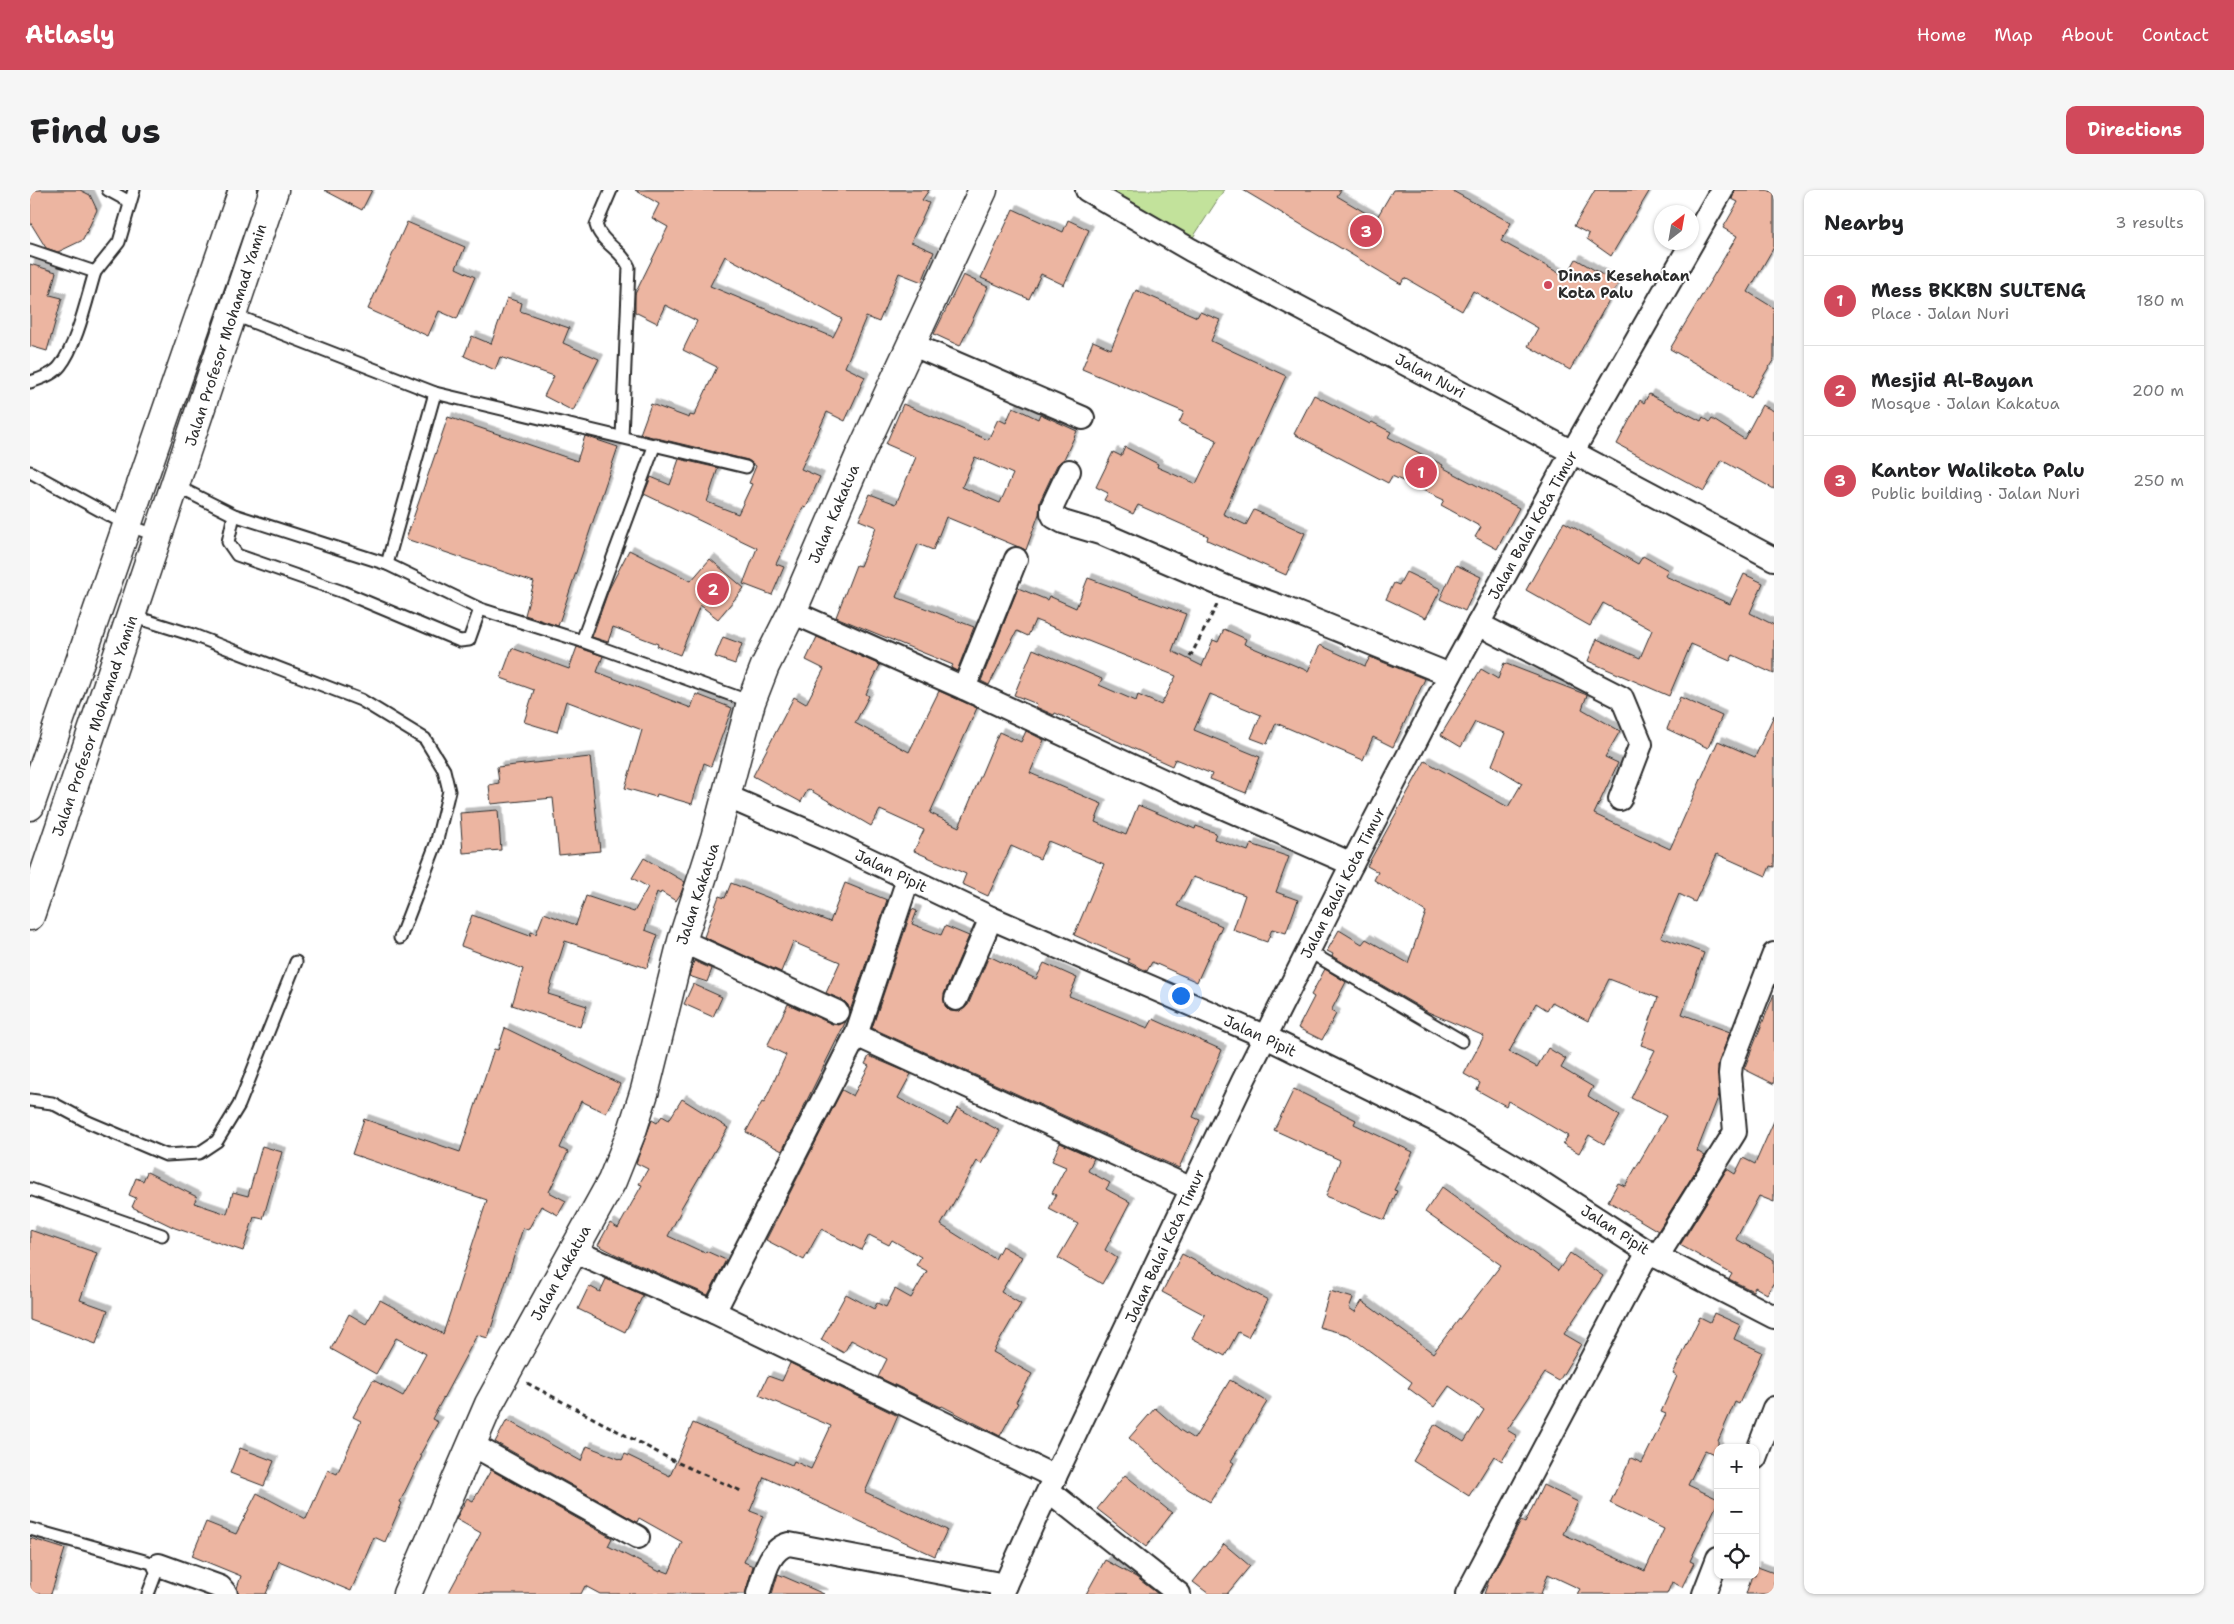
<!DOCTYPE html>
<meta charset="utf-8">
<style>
body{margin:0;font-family:"Shantell Sans",sans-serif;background:#f6f6f6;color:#202124}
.controls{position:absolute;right:15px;bottom:15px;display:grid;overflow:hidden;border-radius:10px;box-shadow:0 1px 4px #0004}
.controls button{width:45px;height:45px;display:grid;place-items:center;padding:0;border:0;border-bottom:1px solid #e0e0e0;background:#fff;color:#202124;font:25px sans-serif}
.compass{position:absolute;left:1624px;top:15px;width:45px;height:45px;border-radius:50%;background:#fff;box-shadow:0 1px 4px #0004;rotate:31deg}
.you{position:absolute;left:1150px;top:805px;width:18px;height:18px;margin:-12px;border:4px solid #fff;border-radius:50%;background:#1a73e8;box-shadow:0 0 0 8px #1a73e833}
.badge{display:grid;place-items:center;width:32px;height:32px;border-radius:50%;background:#d1495b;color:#fff;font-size:16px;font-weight:700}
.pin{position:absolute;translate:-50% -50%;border:2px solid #fff;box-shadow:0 1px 5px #0006}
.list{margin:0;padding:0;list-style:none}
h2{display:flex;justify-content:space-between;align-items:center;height:65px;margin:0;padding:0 20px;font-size:21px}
h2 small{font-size:16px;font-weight:400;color:#757577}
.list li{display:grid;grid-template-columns:32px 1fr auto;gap:15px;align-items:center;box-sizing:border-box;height:90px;padding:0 20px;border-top:1px solid #e0e0e0}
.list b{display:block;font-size:19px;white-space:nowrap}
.list p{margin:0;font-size:16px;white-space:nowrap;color:#757577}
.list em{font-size:16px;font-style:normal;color:#757577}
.icon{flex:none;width:28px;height:28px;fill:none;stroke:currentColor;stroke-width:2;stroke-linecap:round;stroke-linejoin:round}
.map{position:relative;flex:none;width:1744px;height:1404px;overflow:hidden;border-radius:10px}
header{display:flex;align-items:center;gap:30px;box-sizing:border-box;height:70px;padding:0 25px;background:#d1495b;color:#fff}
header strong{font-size:24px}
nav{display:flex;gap:28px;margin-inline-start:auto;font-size:18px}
.intro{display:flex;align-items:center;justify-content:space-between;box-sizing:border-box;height:120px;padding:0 30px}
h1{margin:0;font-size:35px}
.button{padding:12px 22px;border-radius:10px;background:#d1495b;color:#fff;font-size:18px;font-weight:700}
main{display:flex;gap:30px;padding:0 30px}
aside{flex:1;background:#fff;border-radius:10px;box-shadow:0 1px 4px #0004}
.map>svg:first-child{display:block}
.green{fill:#c2e29b;stroke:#768663}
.building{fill:#ecb5a1;stroke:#2b2b2b;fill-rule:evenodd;filter:url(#shadow)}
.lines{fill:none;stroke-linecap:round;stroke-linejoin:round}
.lane-casing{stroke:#2b2b2b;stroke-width:15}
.street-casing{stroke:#2b2b2b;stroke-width:26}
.secondary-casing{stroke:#2b2b2b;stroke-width:31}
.primary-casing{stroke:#2b2b2b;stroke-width:31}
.path{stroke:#2b2b2b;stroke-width:3;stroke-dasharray:5 4;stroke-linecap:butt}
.lane{stroke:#fff;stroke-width:11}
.street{stroke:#fff;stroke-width:22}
.secondary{stroke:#fff;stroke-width:28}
.primary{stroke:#fff;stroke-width:28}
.poi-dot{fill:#d1495b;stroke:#fff;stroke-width:2}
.labels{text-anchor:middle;stroke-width:4;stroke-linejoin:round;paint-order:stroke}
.poi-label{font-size:15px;font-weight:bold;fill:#2b2b2b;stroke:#fff;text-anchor:start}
.street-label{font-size:15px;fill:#2b2b2b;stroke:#fff}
</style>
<header>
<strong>Atlasly</strong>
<nav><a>Home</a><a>Map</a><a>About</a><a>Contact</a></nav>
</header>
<div class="intro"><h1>Find us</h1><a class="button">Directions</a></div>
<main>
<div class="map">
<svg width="1744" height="1404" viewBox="0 0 1744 1404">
<defs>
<filter id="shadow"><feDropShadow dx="4.5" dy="-4.5" stdDeviation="0" flood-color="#0004"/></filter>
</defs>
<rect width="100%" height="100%" fill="#fff"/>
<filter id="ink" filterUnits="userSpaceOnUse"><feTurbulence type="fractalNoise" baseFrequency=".02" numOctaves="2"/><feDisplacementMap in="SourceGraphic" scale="10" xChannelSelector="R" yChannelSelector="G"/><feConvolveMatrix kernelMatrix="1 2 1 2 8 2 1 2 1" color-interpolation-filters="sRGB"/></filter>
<g filter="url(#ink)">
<!-- green -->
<polygon class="green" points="1052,0 1194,0 1158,55"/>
<!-- building -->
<g class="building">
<polygon points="0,0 50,0 60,5 67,20 53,50 28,62 16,58 0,32"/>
<polygon points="294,0 342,0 332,20"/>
<path d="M605,0H899L892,10L899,13L881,52L904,62L892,92L869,83L849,132L836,127L815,177L835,187L815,231L797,222L771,279L790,287L776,318L773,317L746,374L754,377L742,405L713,394L727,358L614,304L621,287L640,295L649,269L688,278L677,312L708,324L722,294L719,293L726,276L718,270L610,244L621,214L659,228L660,225L664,226L687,177L653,160L667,131L635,115L627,133L605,122V104L638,37L622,28L629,14ZM695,66L812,129L803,147L680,96Z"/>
<polygon points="1213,0 1311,0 1307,6 1346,29 1363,0 1421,0 1481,33 1471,51 1536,87 1546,69 1588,94 1540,180 1498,156 1508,138 1443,101 1432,121 1375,88 1371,94"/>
<polygon points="1565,0 1620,0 1581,66 1557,49 1559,44 1544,36"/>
<polygon points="1705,0 1738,0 1744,3 1744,57 1718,102 1744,118 1744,169 1720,208 1702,197 1703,195 1640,159 1707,46 1693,38 1708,12 1702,9"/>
<polygon points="983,19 1033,42 1038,30 1059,40 1034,95 1011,84 999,109 951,88"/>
<polygon points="377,32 435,57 426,78 445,87 427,129 409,121 398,146 338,119"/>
<polygon points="0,74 26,82 20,105 32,108 17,161 0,156"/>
<polygon points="933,85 958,97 930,156 904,144"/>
<polygon points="1106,100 1167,127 1170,122 1190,130 1181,151 1256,186 1193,324 1216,335 1224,320 1275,343 1256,385 1177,350 1178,346 1108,315 1103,324 1074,310 1078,303 1066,297 1083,262 1091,266 1095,257 1128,274 1127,277 1166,294 1187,250 1149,233 1154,222 1052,179 1063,151 1081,159"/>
<polygon points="477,108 492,113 490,121 539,138 533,153 569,169 543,221 514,206 524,186 470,167 465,180 434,166 442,146 461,154"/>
<polygon points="1619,204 1671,231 1673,227 1680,232 1682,229 1714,249 1732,215 1744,221 1744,299 1691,270 1674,301 1587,254 1610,210 1614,213"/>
<polygon points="1284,205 1340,234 1342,232 1361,242 1358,247 1413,275 1412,277 1489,318 1467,359 1445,347 1451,337 1411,315 1414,310 1362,286 1358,293 1264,244"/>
<path d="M873,214L958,250L968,229L976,233L983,217L1008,229L1010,224L1047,241L1034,269L1027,275L1010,311L1009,324L996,360L916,327L903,360L888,354L866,407L944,437L927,481L921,478L923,475L806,427L826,375L830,376L846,337L829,330L840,304L866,314L886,267L856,254ZM945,267L983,284L970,313L932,297Z"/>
<polygon points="418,227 547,271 555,246 588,257 528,436 495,425 504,392 376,349"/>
<polygon points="1534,332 1608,374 1613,366 1638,380 1635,386 1700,414 1714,384 1733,393 1720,423 1744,435 1744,484 1703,465 1700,471 1661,454 1639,506 1558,471 1567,449 1610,468 1622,440 1573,413 1560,436 1496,400"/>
<polygon points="599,360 661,391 680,369 714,398 688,429 670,415 650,465 627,456 628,454 583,437 578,452 562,447 579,399"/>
<polygon points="1426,375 1451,387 1435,421 1410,409"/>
<polygon points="1376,382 1411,399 1396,428 1356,409 1364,393 1369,395"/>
<polygon points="1058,388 1156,424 1142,461 1172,476 1183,450 1188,452 1194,439 1216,449 1214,454 1278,481 1290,455 1335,476 1340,467 1395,489 1363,557 1343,547 1333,570 1246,533 1237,554 1221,548 1231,525 1180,504 1164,540 1230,567 1216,603 1180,589 1182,584 1145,569 1142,576 1052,535 1025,523 1024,525 1006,517 1007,514 984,505 1003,459 1072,489 1069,495 1106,511 1108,505 1131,515 1146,486 1005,430 998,446 987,441 959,495 951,491 988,398 1017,410 1019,406 1046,418"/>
<polygon points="693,447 712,454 705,474 685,467"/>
<polygon points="787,447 850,475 836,504 839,506 825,533 879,562 909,501 947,518 900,623 929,637 969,542 991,552 996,541 1014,550 1000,583 1072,614 1065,632 1096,645 1108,615 1165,639 1166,636 1186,643 1184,649 1218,661 1221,654 1259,667 1246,702 1268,710 1256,743 1242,739 1237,752 1203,740 1215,705 1163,687 1147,716 1192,736 1167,792 1122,772 1117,781 1098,772 1099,769 1044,745 1074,674 1018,651 1010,669 981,656 958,706 932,694 936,684 884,661 894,640 850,620 841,636 778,599 771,612 723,586 764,507 776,514 794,479 776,470"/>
<polygon points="547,457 573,466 567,482 661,518 666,504 702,518 681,576 674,573 662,614 627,604 626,607 595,598 612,540 536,511 527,542 494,532 504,500 471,488 482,458 539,479"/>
<polygon points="1474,473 1557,505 1552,519 1590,541 1575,567 1588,573 1564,624 1640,659 1688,551 1725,567 1744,525 1744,677 1740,676 1736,686 1687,664 1665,712 1649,704 1631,747 1674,763 1652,824 1700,842 1688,874 1689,905 1667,961 1675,966 1628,1041 1578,1011 1588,993 1595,996 1636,926 1601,908 1625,860 1611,855 1628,808 1579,789 1558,831 1522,812 1517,820 1506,813 1479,862 1507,877 1518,858 1536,869 1531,878 1563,897 1558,906 1590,926 1574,954 1559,945 1549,963 1533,954 1538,946 1478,911 1476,916 1447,900 1450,893 1434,884 1454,846 1398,822 1302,766 1303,764 1297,761 1309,740 1332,754 1336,749 1378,773 1396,722 1344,690 1348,682 1337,676 1395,571 1478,617 1492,593 1462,575 1475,543 1445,532 1431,557 1411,545 1451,479 1468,489"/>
<polygon points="1650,507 1692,526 1678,558 1637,539"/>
<polygon points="560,567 570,661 529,665 523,608 461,614 459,595 469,593 467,577"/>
<polygon points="468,620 471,660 433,663 430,623"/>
<polygon points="614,668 655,692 651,703 646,711 631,702 630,704 627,702 615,740 628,745 617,778 535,751 518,804 557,816 550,837 482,815 493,779 431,756 442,725 500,746 501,742 506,744 514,723 546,735 556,706 604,722 618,697 602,688"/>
<polygon points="701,693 800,732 815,693 857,710 820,821 818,815 813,810 796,803 810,772 763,752 751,782 674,747 689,706 695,708"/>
<polygon points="882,719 887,721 882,734 911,745 915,736 939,746 914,804 915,816 920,821 928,822 938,815 959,766 1006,789 1014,773 1047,788 1039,806 1118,838 1123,829 1192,860 1163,927 1170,930 1149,978 842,838"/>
<polygon points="664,771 682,779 677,792 659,786"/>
<polygon points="1295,779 1316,792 1301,821 1306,824 1292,850 1268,838 1284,807 1281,805"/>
<polygon points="663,794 692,807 683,827 654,814"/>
<polygon points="1744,804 1744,894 1714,879"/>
<polygon points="758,814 802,834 809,835 816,831 752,961 716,942 732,912 734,913 756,865 737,856"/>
<polygon points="475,838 590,894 576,923 551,911 530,958 538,962 519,1002 536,1011 528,1025 511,1016 498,1040 493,1038 458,1148 447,1145 402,1229 408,1232 390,1265 392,1266 370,1312 372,1313 355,1352 344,1347 321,1401 249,1371 236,1404 209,1404 207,1398 211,1386 162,1366 176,1332 206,1344 227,1303 276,1329 298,1280 307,1284 331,1231 323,1227 343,1190 373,1206 396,1164 366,1148 346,1184 301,1159 319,1124 336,1134 350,1110 413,1144 457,1010 322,964 334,929 430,962 464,859 468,860"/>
<polygon points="839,866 881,884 868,908 918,935 928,918 970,941 951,974 947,971 911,1035 965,1069 972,1056 992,1067 971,1102 991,1114 963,1162 1002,1184 986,1212 988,1213 970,1246 912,1216 911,1217 848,1187 857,1169 821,1150 814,1163 791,1150 816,1104 844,1119 847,1113 856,1117 865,1099 881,1108 897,1081 886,1075 891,1067 862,1050 859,1055 839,1045 831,1060 791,1039 774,1070 736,1050 812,900 823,906 839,876 835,874"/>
<polygon points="1264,899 1326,930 1324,934 1383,962 1364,1000 1367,1001 1355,1030 1296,1006 1310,970 1244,940"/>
<polygon points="652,909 698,938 650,1020 651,1021 638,1046 675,1063 676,1061 696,1070 678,1105 587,1065 568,1055 580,1033 588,1038 612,995 609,994 618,979 606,973 622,930 627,933 632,926 639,930"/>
<polygon points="1744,931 1744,1012 1729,1006 1706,1049 1744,1070 1744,1092 1737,1104 1725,1097 1723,1101 1699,1089 1702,1084 1650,1055 1697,979 1705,984 1713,968 1725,974"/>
<polygon points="1030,953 1064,968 1058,981 1080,993 1076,999 1100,1012 1075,1060 1087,1068 1072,1094 1028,1068 1048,1034 1019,1019 1026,1005 1022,1003 1036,977 1022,971"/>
<polygon points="232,956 252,962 233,1029 224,1027 213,1061 145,1038 102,1017 106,1008 99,1005 106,988 113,991 117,982 167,1007 164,1013 197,1024 203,1002 218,1006"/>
<polygon points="1412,997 1528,1081 1540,1063 1573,1086 1534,1144 1551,1154 1529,1191 1515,1183 1477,1240 1487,1246 1472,1271 1464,1266 1439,1306 1383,1271 1405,1234 1434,1252 1454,1220 1419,1196 1404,1217 1378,1198 1382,1192 1318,1145 1289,1137 1300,1101 1323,1108 1319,1118 1325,1122 1332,1111 1403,1163 1471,1075 1395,1022"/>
<polygon points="0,1040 67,1063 50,1110 78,1120 66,1154 0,1130"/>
<polygon points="1152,1064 1238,1110 1218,1147 1208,1142 1195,1166 1162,1148 1175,1125 1132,1102"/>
<polygon points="576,1089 613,1105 595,1142 548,1119 559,1096 570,1102"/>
<polygon points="1684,1123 1710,1135 1704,1149 1732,1162 1709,1214 1705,1212 1688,1251 1688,1266 1675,1260 1658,1295 1688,1309 1688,1312 1660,1371 1664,1373 1652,1397 1642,1392 1637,1404 1547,1404 1550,1399 1518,1384 1511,1404 1454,1404 1459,1390 1491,1331 1495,1333 1513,1295 1548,1312 1533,1344 1615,1381 1634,1339 1580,1313 1601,1268 1612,1273 1636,1224 1631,1222 1647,1186 1643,1184 1670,1127 1680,1132"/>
<polygon points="760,1173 868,1226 835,1302 917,1340 905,1366 734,1287 720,1321 733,1326 714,1372 723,1376 715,1404 570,1404 555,1396 551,1404 418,1404 451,1343 426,1329 437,1308 443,1311 461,1280 582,1348 578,1356 630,1382 631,1380 639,1383 652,1352 609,1328 607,1332 465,1252 477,1230 551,1271 557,1256 592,1270 595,1264 640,1286 663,1233 762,1275 764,1271 781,1279 801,1236 729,1205 738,1186 752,1191"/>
<polygon points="1200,1190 1237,1212 1201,1271 1204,1273 1180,1312 1158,1299 1099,1248 1125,1218 1150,1240 1164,1249"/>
<polygon points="210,1258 244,1271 234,1296 200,1283"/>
<polygon points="1095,1285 1142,1323 1116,1357 1067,1319"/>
<polygon points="0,1348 35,1359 21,1404 0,1404"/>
<polygon points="1194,1354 1220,1376 1197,1404 1179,1404 1163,1392"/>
<polygon points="1075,1370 1106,1387 1128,1404 1056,1404"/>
<polygon points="1725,1376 1744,1383 1744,1404 1716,1404 1722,1385 1725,1385"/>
<polygon points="748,1384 794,1404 742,1404"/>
</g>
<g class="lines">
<defs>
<g id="lane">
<polyline points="78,0 100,12"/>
<path d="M581,0L566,35C571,53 592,60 599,77L592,247"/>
<polyline points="0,60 65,82 89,52 104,0"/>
<polyline points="202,124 405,203"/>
<path d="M0,192C10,189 24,184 30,176C47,155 57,108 65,82"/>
<polyline points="0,282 97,335 128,346"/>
<polyline points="146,296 204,325 357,374 450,419 552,451 721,512"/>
<polyline points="204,325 198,352 207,365 313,402 430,451 439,450 450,419"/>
<polyline points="357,374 405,203 716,277"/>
<polyline points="102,426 163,445 331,510 395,549 414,580 419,601 406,654 370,748"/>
<polyline points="552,451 625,254"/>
<polyline points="1278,761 1432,851"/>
<polyline points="0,910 22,913 58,932 136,965 169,963 187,951 209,915 266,772"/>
<polyline points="0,999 132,1045"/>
<polyline points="0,1339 129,1375 118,1404"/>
</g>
<g id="street">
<polyline points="1057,0 1161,60 1744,369"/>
<polyline points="881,154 1053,228"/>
<polyline points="1039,281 1022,317 1022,323 1024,327 1033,332 1073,344 1196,397 1249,416 1420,485"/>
<polyline points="762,422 934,498 1151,599 1322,674"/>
<polyline points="1448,434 1592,508 1611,554 1590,609"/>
<polyline points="934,498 986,369"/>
<polyline points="696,606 798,650 961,728 1236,847 1409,932 1504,988 1618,1062 1744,1127"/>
<polyline points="878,689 826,845 684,1122 1025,1287"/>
<polyline points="652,751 807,822"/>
<polyline points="926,809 961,728"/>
<polyline points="826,845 1162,999"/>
<polyline points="544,1061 684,1122"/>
<polyline points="1627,1067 1705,942 1700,884 1701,875 1744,764"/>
<polyline points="441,1254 608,1347"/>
<polyline points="1725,1268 1744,1218"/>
<polyline points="1019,1301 1149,1404"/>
<polyline points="129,1375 190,1397 196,1404"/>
<path d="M728,1404C734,1386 738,1359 759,1354L975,1395"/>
<polyline points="971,1404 1002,1335 1213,891 1322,674 1420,485 1543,261 1692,0"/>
<polyline points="1437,1404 1618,1062"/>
<polyline points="1674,1404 1688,1368"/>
</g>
<polyline id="secondary" points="377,1404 459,1214 582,991 602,941 615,900 652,751 685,648 721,512 735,476 762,422 829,267 953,0"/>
<g id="primary">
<polyline points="0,616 213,0"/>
<polyline points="0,726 244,0"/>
</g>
</defs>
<!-- lane casing -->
<use href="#lane" class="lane-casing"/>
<!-- street casing -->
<use href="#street" class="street-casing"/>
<!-- secondary casing -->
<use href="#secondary" class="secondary-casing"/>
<!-- primary casing -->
<use href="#primary" class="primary-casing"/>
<!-- path -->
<g class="path">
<polyline points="1160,467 1187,415"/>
<polyline points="497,1193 644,1271 711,1301"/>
</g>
<!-- lane -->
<use href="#lane" class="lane"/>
<!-- street -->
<use href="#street" class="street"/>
<!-- secondary -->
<use href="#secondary" class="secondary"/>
<!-- primary -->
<use href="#primary" class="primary"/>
</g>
</g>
<!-- markers -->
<circle class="poi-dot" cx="1518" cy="95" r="5"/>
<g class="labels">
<!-- poi labels -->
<g class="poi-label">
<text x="1528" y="91">Dinas Kesehatan<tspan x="1528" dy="17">Kota Palu</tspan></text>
</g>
<!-- street labels -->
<g class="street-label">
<text transform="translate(196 145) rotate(-72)" y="5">Jalan Profesor Mohamad Yamin</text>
<text transform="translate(1400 186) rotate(28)" y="5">Jalan Nuri</text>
<text transform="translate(804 324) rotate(-67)" y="5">Jalan Kakatua</text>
<text transform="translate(1503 335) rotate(-61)" y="5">Jalan Balai Kota Timur</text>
<text transform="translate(65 536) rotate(-71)" y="5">Jalan Profesor Mohamad Yamin</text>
<text transform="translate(861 681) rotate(26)" y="5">Jalan Pipit</text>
<text transform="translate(1313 693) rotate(-63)" y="5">Jalan Balai Kota Timur</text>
<text transform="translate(668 704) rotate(-72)" y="5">Jalan Kakatua</text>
<text transform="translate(1230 846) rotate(25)" y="5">Jalan Pipit</text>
<text transform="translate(1585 1040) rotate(33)" y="5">Jalan Pipit</text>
<text transform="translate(1135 1056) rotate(-65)" y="5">Jalan Balai Kota Timur</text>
<text transform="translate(531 1083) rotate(-61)" y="5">Jalan Kakatua</text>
</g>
</g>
</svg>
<div class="controls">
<button>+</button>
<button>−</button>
<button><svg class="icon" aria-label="locate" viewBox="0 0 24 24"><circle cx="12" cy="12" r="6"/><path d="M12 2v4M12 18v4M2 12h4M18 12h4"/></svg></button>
</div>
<svg class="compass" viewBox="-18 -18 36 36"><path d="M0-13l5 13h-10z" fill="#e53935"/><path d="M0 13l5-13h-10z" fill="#757577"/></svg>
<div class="you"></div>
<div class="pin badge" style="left:1391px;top:282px">1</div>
<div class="pin badge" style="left:683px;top:399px">2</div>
<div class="pin badge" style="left:1336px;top:41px">3</div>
</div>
<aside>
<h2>Nearby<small>3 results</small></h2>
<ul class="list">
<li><span class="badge">1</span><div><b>Mess BKKBN SULTENG</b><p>Place · Jalan Nuri</p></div><em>180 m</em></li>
<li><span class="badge">2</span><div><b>Mesjid Al-Bayan</b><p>Mosque · Jalan Kakatua</p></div><em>200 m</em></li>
<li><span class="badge">3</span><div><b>Kantor Walikota Palu</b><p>Public building · Jalan Nuri</p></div><em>250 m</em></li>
</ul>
</aside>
</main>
